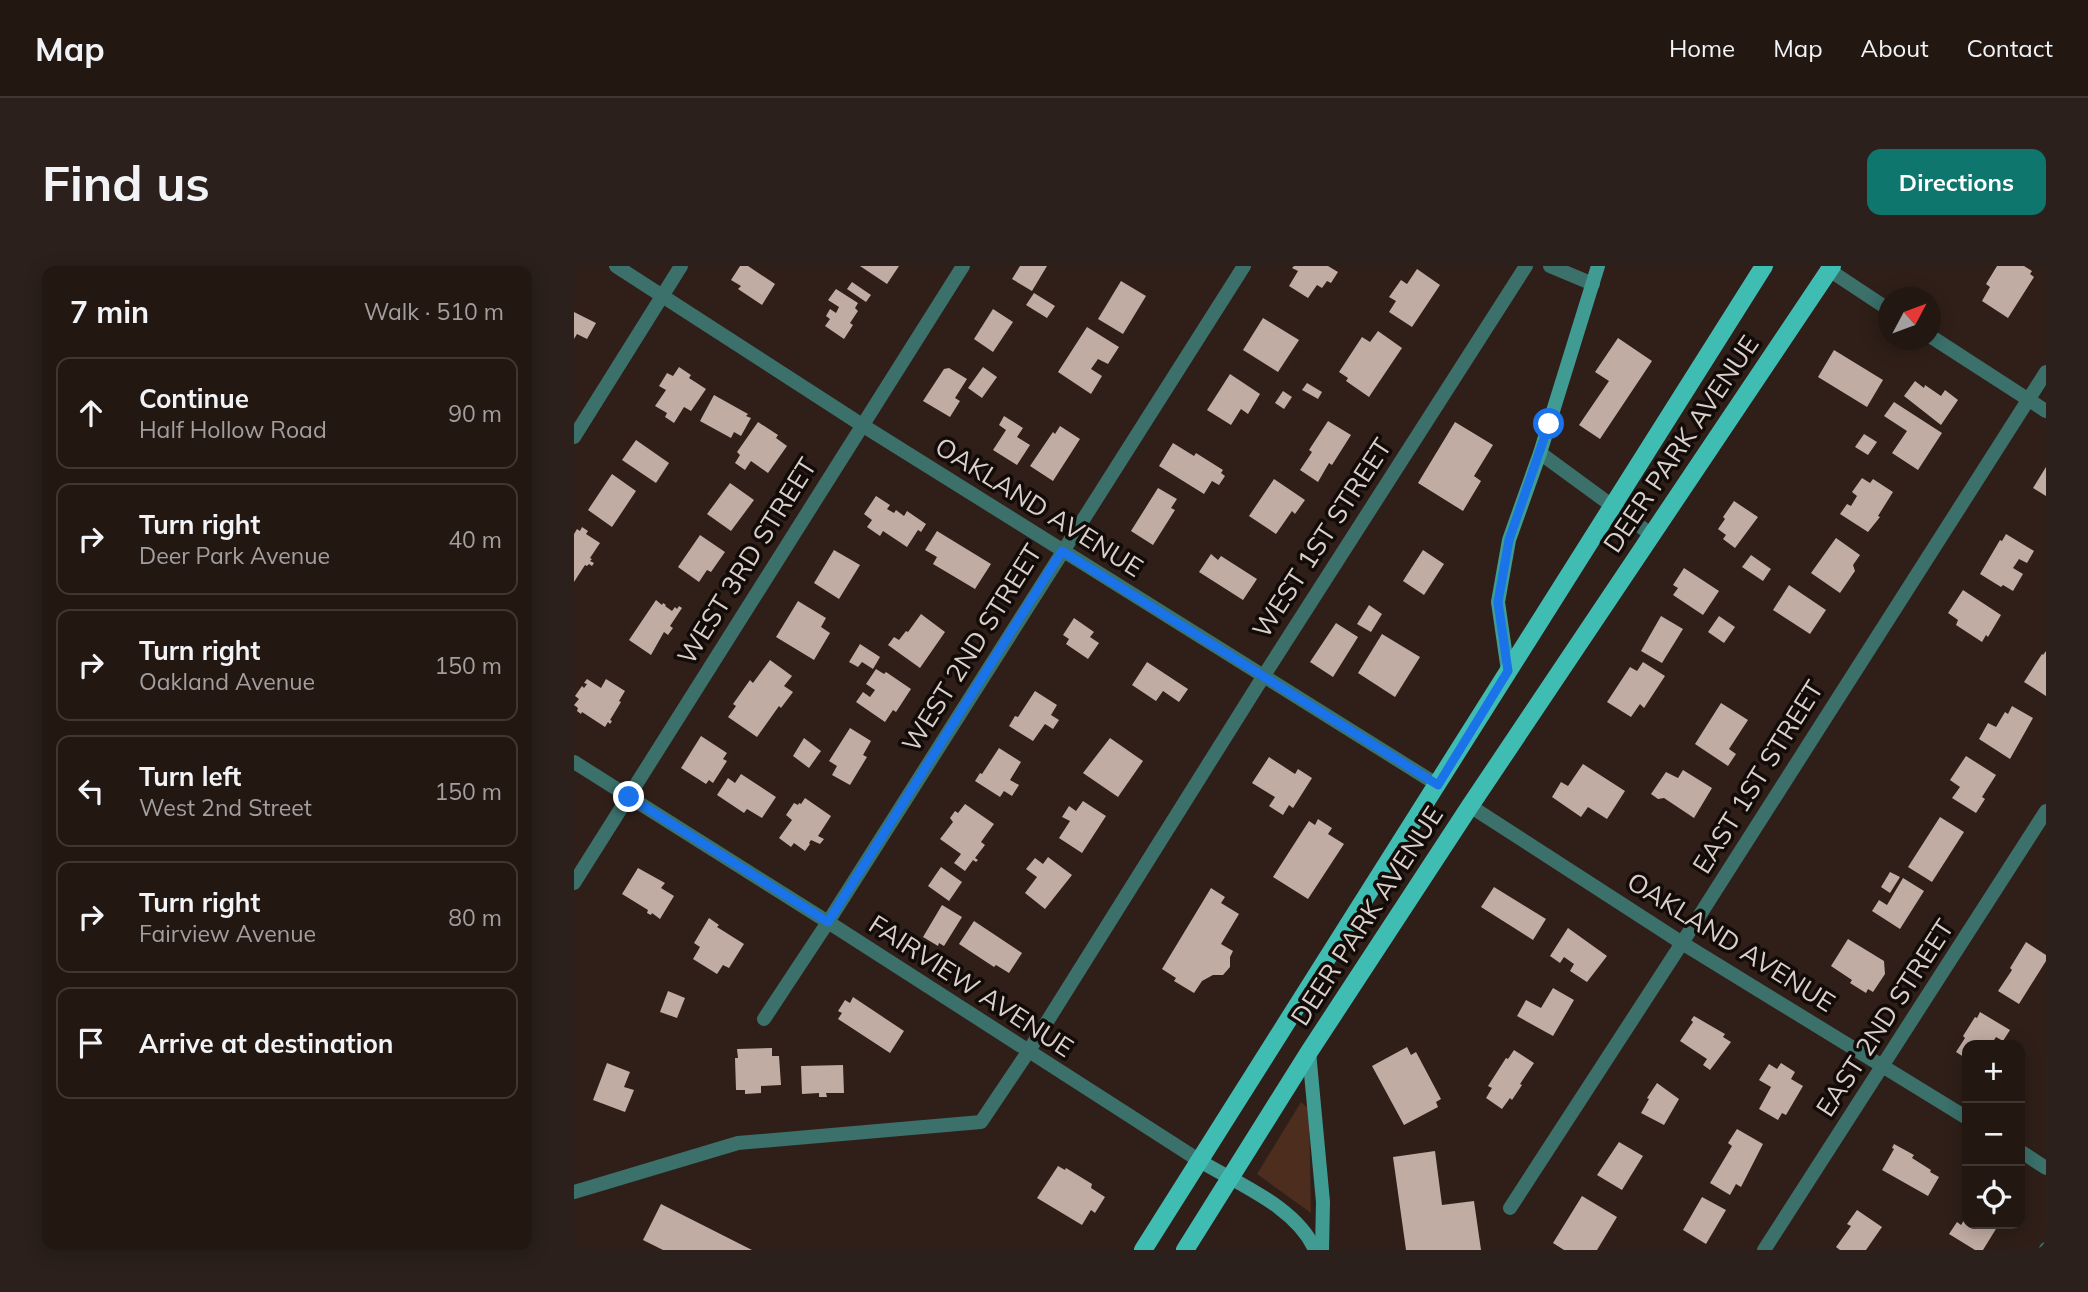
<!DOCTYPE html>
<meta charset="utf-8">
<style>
body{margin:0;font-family:Mulish,sans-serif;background:#2b201b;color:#f1f3f6}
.controls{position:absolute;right:21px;bottom:21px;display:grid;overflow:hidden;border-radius:14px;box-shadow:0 4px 18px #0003}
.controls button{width:63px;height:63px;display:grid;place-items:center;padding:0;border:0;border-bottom:2px solid #403632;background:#231712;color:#f1f3f6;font:35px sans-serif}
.compass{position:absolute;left:1304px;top:21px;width:63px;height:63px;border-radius:50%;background:#231712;box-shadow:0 4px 18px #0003;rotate:49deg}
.stop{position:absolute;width:21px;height:21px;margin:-16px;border:5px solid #1a73e8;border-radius:50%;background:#fff}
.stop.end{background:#1a73e8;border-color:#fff;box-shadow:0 2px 7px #0008}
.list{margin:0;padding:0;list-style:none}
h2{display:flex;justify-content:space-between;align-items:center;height:91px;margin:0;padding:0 28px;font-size:30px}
h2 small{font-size:23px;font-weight:400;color:#a39f9f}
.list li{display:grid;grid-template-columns:46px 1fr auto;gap:21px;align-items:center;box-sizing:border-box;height:112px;margin:0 14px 14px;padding:0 14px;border:2px solid #403632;border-radius:14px}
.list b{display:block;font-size:26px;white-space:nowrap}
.list p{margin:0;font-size:23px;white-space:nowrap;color:#a39f9f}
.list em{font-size:23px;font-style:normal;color:#a39f9f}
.icon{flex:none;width:38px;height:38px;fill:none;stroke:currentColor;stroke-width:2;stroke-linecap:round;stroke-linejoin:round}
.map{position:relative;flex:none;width:1472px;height:984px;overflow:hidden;border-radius:14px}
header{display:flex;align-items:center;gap:42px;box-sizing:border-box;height:98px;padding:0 35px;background:#231712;border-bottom:2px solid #403632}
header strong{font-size:33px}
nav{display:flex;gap:38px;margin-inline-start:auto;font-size:24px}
.intro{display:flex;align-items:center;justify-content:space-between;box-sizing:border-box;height:168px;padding:0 42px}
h1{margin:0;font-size:49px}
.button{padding:18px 32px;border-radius:14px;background:#0f766e;color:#fff;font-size:24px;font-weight:700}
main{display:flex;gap:42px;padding:0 42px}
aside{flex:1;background:#231712;border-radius:14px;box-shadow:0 4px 18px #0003}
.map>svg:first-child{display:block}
.green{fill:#4d2d1e}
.building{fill:#c1aca3}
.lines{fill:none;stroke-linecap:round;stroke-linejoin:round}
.street{stroke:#3b706b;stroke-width:14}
.secondary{stroke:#409b93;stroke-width:14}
.primary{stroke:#40bdb3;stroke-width:18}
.route{stroke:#1a73e8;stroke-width:9}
.labels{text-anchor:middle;stroke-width:7;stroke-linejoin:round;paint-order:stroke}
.street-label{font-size:26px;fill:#dad0cb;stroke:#120b08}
</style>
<header>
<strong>Map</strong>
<nav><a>Home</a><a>Map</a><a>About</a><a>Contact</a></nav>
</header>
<div class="intro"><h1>Find us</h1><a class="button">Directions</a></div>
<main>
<aside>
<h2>7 min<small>Walk · 510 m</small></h2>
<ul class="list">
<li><svg class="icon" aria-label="ahead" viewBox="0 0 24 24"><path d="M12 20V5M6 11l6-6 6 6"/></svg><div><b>Continue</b><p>Half Hollow Road</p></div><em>90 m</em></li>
<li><svg class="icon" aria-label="right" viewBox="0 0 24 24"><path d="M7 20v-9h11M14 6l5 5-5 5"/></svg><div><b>Turn right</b><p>Deer Park Avenue</p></div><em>40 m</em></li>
<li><svg class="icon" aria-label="right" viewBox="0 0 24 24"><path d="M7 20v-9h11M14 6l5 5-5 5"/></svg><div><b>Turn right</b><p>Oakland Avenue</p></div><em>150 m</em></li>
<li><svg class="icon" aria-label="left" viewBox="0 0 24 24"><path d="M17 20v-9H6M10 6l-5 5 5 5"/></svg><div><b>Turn left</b><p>West 2nd Street</p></div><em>150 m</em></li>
<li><svg class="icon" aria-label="right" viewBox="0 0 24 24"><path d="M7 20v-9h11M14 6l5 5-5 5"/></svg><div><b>Turn right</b><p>Fairview Avenue</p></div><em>80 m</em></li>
<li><svg class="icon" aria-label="arrive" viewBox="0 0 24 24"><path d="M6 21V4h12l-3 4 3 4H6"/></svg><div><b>Arrive at destination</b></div></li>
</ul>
</aside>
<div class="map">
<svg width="1472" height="984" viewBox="0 0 1472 984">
<rect width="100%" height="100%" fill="#2f1f18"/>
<!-- green -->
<polygon class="green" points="727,836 735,843 737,947 683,908"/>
<!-- building -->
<g class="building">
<polygon points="166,0 174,0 201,18 188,39 164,23 167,20 157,14"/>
<polygon points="286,0 325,0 313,18"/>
<polygon points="446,0 473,0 458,25 438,13"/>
<polygon points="720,0 754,0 764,6 757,17 753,15 748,22 743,19 734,32 715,20 724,5 718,2"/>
<polygon points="1423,0 1450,0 1458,5 1456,8 1460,11 1434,52 1408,35 1416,21 1412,18"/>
<polygon points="843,3 866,19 838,61 815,46 822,35 815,31 827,14 833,18"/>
<polygon points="547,15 572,30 549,68 524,53"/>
<polygon points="278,16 297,29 292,36 273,23"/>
<polygon points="262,23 284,37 281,42 284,45 276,57 279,59 270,73 251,60 256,53 252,50 256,43 262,47 265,41 254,34"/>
<polygon points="460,27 481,40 473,52 452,39"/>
<polygon points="419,43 439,56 419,86 400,73"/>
<polygon points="0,46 22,57 13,73 3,68 0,73"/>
<polygon points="689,52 725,74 704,106 669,84"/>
<polygon points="513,61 545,81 534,98 524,93 517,103 528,110 517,128 484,106"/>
<polygon points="804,65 828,82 795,131 772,115 774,112 765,106 788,71 796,76"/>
<polygon points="1044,72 1078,95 1026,173 1005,159 1035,115 1021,106"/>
<polygon points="1260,84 1309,114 1293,141 1244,111"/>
<polygon points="105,101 117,109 115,112 132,123 117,145 110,141 100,157 91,151 93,147 81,140 92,124 85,120 93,107 99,110"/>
<polygon points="409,101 423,111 408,132 394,122"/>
<polygon points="375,102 393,113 381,132 386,135 376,151 349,135 370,103"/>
<polygon points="656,108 686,128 674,148 667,143 657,159 633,144"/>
<polygon points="1341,115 1350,122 1351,119 1367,130 1371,124 1384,134 1367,159 1330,130"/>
<polygon points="733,117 748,126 744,133 728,124"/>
<polygon points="709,125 718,131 710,143 701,137"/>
<polygon points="140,129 174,148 172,150 177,152 167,170 160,166 157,172 126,155"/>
<polygon points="1320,136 1368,167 1344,204 1318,187 1333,165 1310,150"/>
<polygon points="430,150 449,162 443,171 456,179 443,199 419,184 432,164 425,159"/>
<polygon points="754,155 777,169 758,199 755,197 744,216 726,204 738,186 735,184"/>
<polygon points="184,156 204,169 202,172 213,180 194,207 177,195 171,204 161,197 166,189 163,186"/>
<polygon points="881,156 919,179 900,210 907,215 889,245 844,217"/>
<polygon points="486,160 506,173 479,215 456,200 479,166 481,168"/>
<polygon points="1290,168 1303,176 1294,189 1281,181"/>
<polygon points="62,174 95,197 82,217 48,194"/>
<polygon points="599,177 620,190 622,187 649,204 647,207 651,210 645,219 638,215 630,228 585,200"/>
<polygon points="1472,201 1472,230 1459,222"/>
<polygon points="38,208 62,225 38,261 14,244"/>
<polygon points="1288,212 1296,217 1299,213 1319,226 1304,250 1306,251 1294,266 1266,248 1273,238 1277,240 1283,230 1278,226"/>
<polygon points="700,213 731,234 721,248 718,245 702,268 675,250"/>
<polygon points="156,217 180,234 157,265 133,248"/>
<polygon points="584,222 603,233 597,242 601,244 579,279 557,265"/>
<polygon points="302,230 316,239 313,243 320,247 322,244 330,250 333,245 352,258 347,266 344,264 333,281 309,265 306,270 293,261 298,254 290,248"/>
<polygon points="1160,235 1184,251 1161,282 1149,273 1152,269 1144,263 1151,253 1149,251"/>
<polygon points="8,261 14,265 12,268 26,277 16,292 18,293 16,295 20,297 18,300 15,298 13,300 11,299 0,316 0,268 3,263 6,265"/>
<polygon points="363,265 417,298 401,323 359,298 363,291 351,284"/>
<polygon points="1432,268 1460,285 1453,297 1445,293 1439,302 1449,308 1439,325 1429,319 1427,321 1406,308 1426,274 1428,275"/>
<polygon points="126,269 151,286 137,306 133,304 125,316 104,301"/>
<polygon points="1262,272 1286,289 1279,299 1281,305 1266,327 1237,307"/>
<polygon points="260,284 286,299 265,333 240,317"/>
<polygon points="849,284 870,298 850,329 829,315"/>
<polygon points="637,288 644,294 647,290 683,313 669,334 625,306"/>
<polygon points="1177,289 1197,303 1189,315 1168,301"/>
<polygon points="1110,302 1145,325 1129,349 1099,329 1104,322 1099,319"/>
<polygon points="1215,319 1252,344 1236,368 1199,344"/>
<polygon points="1389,324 1427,349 1414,371 1412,369 1408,376 1382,359 1384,354 1374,347"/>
<polygon points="82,334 88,339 89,337 92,339 91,340 98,345 101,341 103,343 105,340 108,342 96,360 99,362 94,369 90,366 77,389 55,374"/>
<polygon points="224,335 252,352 247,361 256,367 240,394 202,371"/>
<polygon points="795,339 808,348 797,366 783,358"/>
<polygon points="347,348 371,366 346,402 314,379 320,371 325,374 332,365 334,366"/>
<polygon points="1087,350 1109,363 1088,397 1067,385"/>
<polygon points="1145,350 1161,361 1150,377 1134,366"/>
<polygon points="500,352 520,366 516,371 525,377 514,393 492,378 495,373 489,369"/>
<polygon points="762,357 784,371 759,411 736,396"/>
<polygon points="808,368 846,391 821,431 784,407"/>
<polygon points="286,378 306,391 299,403 288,396 284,401 275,396"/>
<polygon points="1472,385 1472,430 1450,416 1468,388 1469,389"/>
<polygon points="196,394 218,410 210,420 219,426 207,442 205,440 183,471 154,451 162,440 159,438 176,414 179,417"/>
<polygon points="573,396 614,423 605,436 589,425 582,435 558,419"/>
<polygon points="1069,396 1091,410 1070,442 1066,438 1057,451 1033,436 1056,401 1063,405"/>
<polygon points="302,403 310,408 312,406 337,423 322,446 319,444 311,456 282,436 289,426 296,431 301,424 292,418"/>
<polygon points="13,413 27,422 32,413 51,425 45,435 47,436 36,454 38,455 36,458 34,456 31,461 8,446 7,448 3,445 4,442 0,439 5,433 1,430 8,420 10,422 13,418 10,417"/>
<polygon points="461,425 483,439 477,449 485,454 479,463 471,458 459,475 435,460 441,450 444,451"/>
<polygon points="1147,437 1174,454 1155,483 1162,488 1154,500 1121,478"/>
<polygon points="1438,440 1459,452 1436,493 1405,473 1414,457 1422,461 1431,446 1434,448"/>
<polygon points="276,462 297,475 289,489 293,491 276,519 258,509 263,500 255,495"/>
<polygon points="127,470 153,487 149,493 153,495 139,517 135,514 132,518 107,502"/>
<polygon points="230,472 247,485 235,502 219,490"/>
<polygon points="536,472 569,495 544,531 509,507"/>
<polygon points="425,482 447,496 436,514 445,519 438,530 430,525 426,531 401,515 406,507 408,508"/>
<polygon points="1392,490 1422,509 1408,531 1411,533 1402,547 1378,532 1386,521 1376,514"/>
<polygon points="695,491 721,508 724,503 738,512 719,542 715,539 709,549 695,540 701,531 678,517"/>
<polygon points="1009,498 1051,525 1033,553 1014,541 1007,551 978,531 987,516 994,520"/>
<polygon points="1109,504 1138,522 1120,552 1090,532 1084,533 1077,528 1092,506 1104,512"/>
<polygon points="167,508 202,531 188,552 173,543 170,547 143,529 154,512 161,517"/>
<polygon points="231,532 257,550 244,570 250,573 246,578 237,574 235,577 236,578 231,585 220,577 217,581 205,572 218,554 212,549 220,537 224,539 225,537 227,538"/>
<polygon points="509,535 532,550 508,587 485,572 496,555 488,551 495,540 502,545"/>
<polygon points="391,538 420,558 407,576 411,579 401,592 404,594 402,596 399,594 391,605 380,597 387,588 366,573 379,556 376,552 381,545 384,547"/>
<polygon points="1366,551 1390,566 1358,616 1334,601"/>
<polygon points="744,553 758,562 754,568 770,578 734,633 699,611 735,555 741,559"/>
<polygon points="474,591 498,609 471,643 451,627 463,611 452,603 461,592 469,598"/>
<polygon points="367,601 388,616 375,635 354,620"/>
<polygon points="64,602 91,617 87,622 100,630 86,653 78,647 77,649 73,647 74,644 48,628"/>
<polygon points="1316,606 1326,611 1316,627 1307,621"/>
<polygon points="1329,612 1350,625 1326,663 1298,645 1305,634 1313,639"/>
<polygon points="920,621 972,653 959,674 907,641"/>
<polygon points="637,622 651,631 647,637 665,648 647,678 659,685 656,691 656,701 649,709 639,709 628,715 620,727 600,715 602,712 588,703"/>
<polygon points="368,639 388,651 370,680 365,677 364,680 349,671"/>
<polygon points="135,652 145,659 143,661 170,678 155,702 149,699 143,708 119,693 126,681 120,677"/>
<polygon points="400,655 448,687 435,707 422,699 420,701 385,678"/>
<polygon points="994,662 1033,690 1013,716 996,705 1000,698 990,691 986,697 976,690"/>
<polygon points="1274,673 1310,695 1311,708 1299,726 1294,723 1292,727 1276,717 1278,714 1257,700"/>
<polygon points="1452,676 1472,689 1472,695 1445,738 1424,725 1438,704 1436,702"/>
<polygon points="979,722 1000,734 979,770 943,750 952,734 967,742"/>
<polygon points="94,725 111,732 103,752 86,746"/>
<polygon points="279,731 330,765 316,787 264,753 268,747 264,745 271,734 276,737"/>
<polygon points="1406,746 1436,764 1429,775 1422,771 1417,779 1393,779 1393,793 1382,786 1391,772 1389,770 1401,751 1403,752"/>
<polygon points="1120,750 1151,768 1149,771 1157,776 1136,804 1129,799 1133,793 1106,775 1119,756 1117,754"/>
<polygon points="833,781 837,789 842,786 867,833 862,836 864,841 830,859 798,800"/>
<polygon points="198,782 198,790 205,790 207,819 187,820 187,827 171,828 171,824 162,824 161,792 164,792 163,783"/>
<polygon points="940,784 960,797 946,818 948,819 938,834 936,832 928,843 912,832 918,822 914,820 932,792 934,793"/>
<polygon points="33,797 56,806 50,821 60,824 51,846 19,834"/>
<polygon points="1207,797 1221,806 1217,813 1229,820 1212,849 1208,847 1204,854 1185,843 1197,821 1185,814 1195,798 1203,803"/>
<polygon points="269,799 270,827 252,827 253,831 245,831 245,827 228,828 227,800"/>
<polygon points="1083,817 1105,833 1090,859 1067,847 1075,833 1073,832"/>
<polygon points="1163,863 1189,878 1167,921 1162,918 1156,929 1136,917 1158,880 1154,877"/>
<polygon points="1045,876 1069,890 1048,924 1023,909"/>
<polygon points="1320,878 1340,889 1338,892 1357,904 1356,906 1365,911 1354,930 1308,904 1320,883 1318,882"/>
<polygon points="861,885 868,939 900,935 907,984 832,984 819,891"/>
<polygon points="484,900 491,904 492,902 518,918 517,922 531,931 521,947 517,944 508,959 463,932"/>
<polygon points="1008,930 1043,951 1023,984 990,984 979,977"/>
<polygon points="1128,931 1152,944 1132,978 1109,964"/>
<polygon points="87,938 178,984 89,984 69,974"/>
<polygon points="1283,944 1308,961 1292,984 1266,984 1262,981 1277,960 1273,958"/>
<polygon points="1393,950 1393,958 1425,958 1409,984 1401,984 1375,968 1383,956 1387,959"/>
</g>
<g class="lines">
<!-- street -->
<g class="street">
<polyline points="42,0 288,159 864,519"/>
<polyline points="976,0 1019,18"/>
<polyline points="1255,4 1314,43"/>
<polyline points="1356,70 1472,145"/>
<polyline points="0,171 107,0"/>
<polyline points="966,187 1078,269"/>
<polyline points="0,496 254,656 626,895"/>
<polyline points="896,540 1108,677 1393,852"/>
<polyline points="0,617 389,0"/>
<polyline points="190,753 254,656 670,0"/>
<polyline points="1446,885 1472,902"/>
<polyline points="0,926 164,877 407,856 454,786 689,411 952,0"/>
<polyline points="936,942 1108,677 1472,106"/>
<polyline points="1190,984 1472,545"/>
<polyline points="1472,984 1472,983"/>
</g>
<!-- secondary -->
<g class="secondary">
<polyline points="934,405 924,336 935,274 966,187 1024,0"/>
<polyline points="735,786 749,936 748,984"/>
<path d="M626,895C664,918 723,941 741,984"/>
</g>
<!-- primary -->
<g class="primary">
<polyline points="569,984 1190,0"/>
<polyline points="611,984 735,786 896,540 1258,0"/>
</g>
</g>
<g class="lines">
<!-- route -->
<polyline class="route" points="55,531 254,656 488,285 864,519 934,405 924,336 935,274 975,158"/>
</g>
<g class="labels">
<!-- street labels -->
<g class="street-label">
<text transform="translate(1107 178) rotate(-56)" y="9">DEER PARK AVENUE</text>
<text transform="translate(465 241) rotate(32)" y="9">OAKLAND AVENUE</text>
<text transform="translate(748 272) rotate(-57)" y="9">WEST 1ST STREET</text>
<text transform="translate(173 295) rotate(-58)" y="9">WEST 3RD STREET</text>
<text transform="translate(398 382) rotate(-58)" y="9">WEST 2ND STREET</text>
<text transform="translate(1184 511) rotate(-58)" y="9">EAST 1ST STREET</text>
<text transform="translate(793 650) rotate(-57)" y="9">DEER PARK AVENUE</text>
<text transform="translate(1157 676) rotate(32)" y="9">OAKLAND AVENUE</text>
<text transform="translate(397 720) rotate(33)" y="9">FAIRVIEW AVENUE</text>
<text transform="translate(1311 752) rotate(-57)" y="9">EAST 2ND STREET</text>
</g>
</g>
</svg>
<div class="controls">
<button>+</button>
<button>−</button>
<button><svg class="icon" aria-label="locate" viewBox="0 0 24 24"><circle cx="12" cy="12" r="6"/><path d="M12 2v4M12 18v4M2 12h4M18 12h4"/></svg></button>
</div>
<svg class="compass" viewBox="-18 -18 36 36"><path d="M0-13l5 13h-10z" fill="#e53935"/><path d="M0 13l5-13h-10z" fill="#a39f9f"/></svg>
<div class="stop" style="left:975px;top:158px"></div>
<div class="stop end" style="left:55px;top:531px"></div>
</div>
</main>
